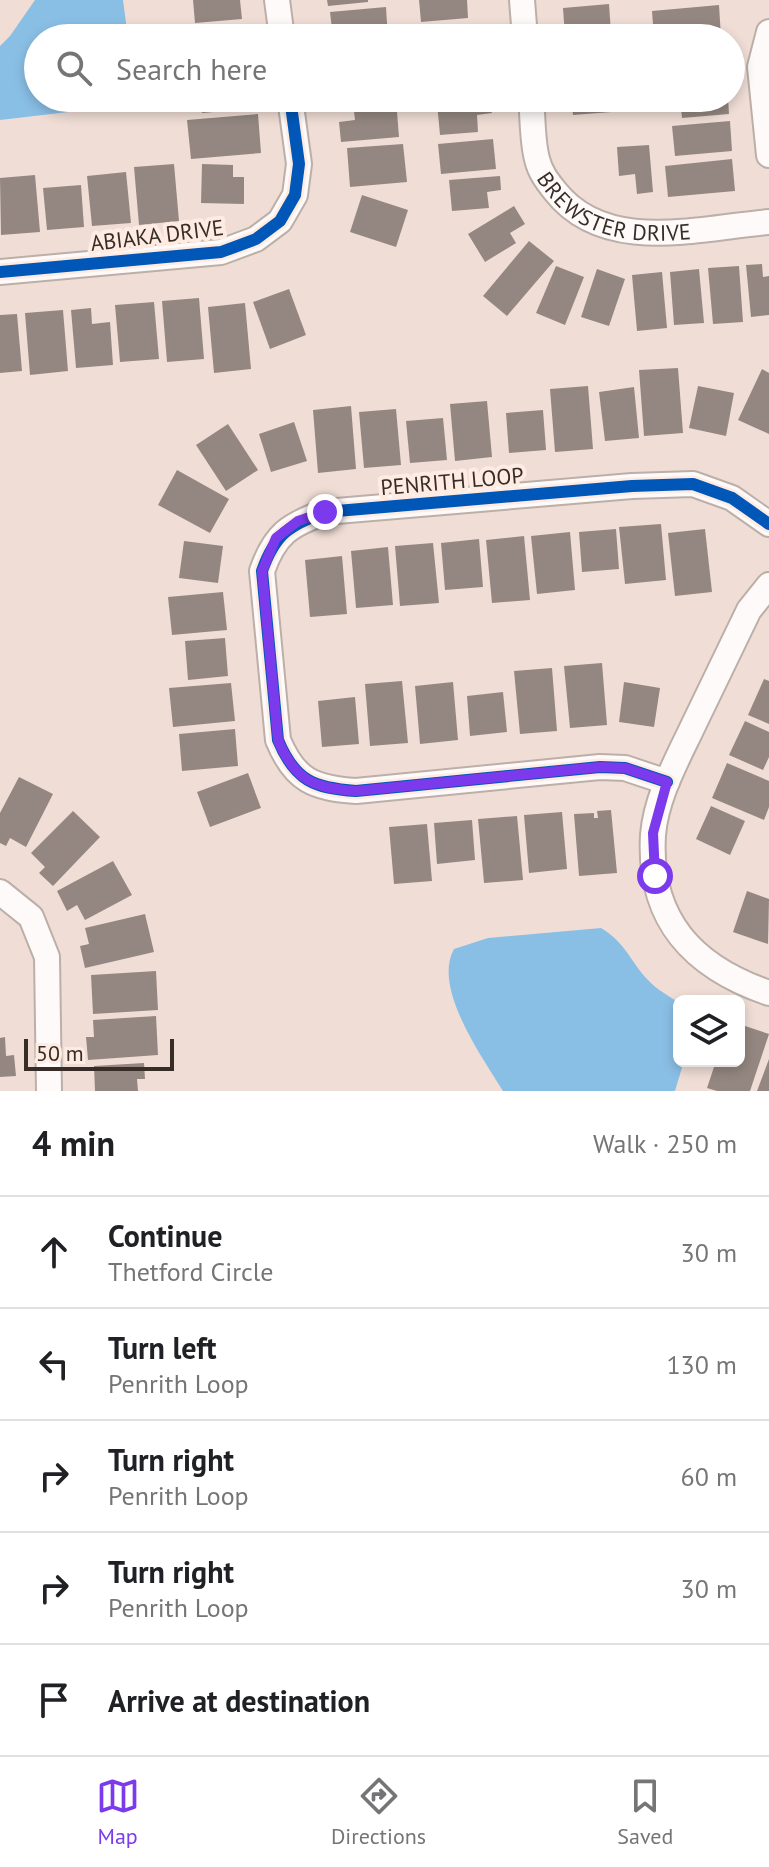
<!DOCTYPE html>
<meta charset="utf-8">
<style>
body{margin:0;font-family:"PT Sans",sans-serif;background:#f2f2f2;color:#202124}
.controls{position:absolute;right:24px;bottom:24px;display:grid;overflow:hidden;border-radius:12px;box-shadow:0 4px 12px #0003}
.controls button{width:72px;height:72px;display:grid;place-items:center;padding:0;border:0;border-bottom:2px solid #e0e0e0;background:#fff;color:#202124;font:40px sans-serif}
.scale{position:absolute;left:24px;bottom:20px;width:150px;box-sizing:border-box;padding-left:8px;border:4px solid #382c26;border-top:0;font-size:22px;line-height:28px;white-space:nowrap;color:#382c26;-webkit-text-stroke:6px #feebe2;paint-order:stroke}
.stop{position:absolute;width:24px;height:24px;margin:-18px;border:6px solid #7c3aed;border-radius:50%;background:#fff}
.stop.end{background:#7c3aed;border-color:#fff;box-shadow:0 2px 8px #0008}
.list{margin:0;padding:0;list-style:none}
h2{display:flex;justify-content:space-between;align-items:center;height:104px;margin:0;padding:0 32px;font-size:34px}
h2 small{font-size:26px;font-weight:400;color:#757577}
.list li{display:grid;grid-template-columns:52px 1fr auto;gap:24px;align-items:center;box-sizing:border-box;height:112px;padding:0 32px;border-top:2px solid #e0e0e0}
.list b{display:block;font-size:30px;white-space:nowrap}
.list p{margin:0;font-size:26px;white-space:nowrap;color:#757577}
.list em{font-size:26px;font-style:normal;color:#757577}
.icon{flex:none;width:44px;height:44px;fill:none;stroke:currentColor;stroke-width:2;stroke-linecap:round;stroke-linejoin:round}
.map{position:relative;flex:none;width:769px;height:1091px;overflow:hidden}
.search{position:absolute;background:#fff;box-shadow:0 4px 12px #0003;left:24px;right:24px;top:24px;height:88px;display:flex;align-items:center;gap:20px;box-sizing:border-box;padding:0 28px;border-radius:44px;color:#757577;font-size:30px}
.sheet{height:664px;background:#fff}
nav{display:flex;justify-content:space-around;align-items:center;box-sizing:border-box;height:112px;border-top:2px solid #e0e0e0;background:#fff;font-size:22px;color:#757577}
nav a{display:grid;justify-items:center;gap:4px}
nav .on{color:#7c3aed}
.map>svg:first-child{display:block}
.water{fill:#8abfe5}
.building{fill:#948781}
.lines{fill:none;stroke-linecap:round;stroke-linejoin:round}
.street-casing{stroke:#bcafa8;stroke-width:28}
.street{stroke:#fdfaf9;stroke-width:24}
.cycleway-casing{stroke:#feebe2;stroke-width:17}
.cycleway{stroke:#0057b8;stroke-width:12}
.route{stroke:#7c3aed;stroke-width:10}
.labels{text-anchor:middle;stroke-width:8;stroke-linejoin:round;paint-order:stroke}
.street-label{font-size:22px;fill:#382c26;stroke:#feebe2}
</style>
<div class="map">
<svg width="769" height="1091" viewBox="0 0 769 1091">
<rect width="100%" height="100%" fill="#f0ded6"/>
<!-- water -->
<g class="water">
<polygon points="35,0 123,0 128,38 38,38 38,98 131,98 120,106 0,120 0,46 10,36"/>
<path d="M601,928C626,943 630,961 648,980C656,989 669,996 679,1003V1061H684L675,1091H503C483,1058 432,988 454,949L488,938Z"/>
</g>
<!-- building -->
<g class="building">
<polygon points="193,0 240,0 242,19 195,23"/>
<polygon points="327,0 368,0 368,2 328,6"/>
<polygon points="419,0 467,0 468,18 421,22"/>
<polygon points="609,4 611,33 565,37 563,8"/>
<polygon points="719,5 721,37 654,38 652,11"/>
<polygon points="386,7 388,38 333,38 330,12"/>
<polygon points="484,24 485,38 421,38 420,30"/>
<polygon points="247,25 248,38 193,38 192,30"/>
<polygon points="200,98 257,98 258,108 202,113"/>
<polygon points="490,98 492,113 477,115 478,132 440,135 437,103"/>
<polygon points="571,98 623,98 624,111 573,115"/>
<polygon points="680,98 728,98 729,114 682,118"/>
<polygon points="396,99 399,137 341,142 339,122 355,120 353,103"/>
<polygon points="258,114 261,153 191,159 187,120"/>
<polygon points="730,121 732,151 675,156 672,126"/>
<polygon points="493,139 496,169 441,174 438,144"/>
<polygon points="403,144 407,182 350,187 347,148"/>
<polygon points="649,145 653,192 637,194 635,174 619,176 617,147"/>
<polygon points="732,159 735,191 668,197 665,166"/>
<polygon points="174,164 179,221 139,225 134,167"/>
<polygon points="202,164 233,165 233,177 244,177 244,204 201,203"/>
<polygon points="126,172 131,223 92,226 87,176"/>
<polygon points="35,175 40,232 1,235 0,178"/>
<polygon points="500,176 501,190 487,192 489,208 452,211 449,180"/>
<polygon points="81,185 84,227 47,230 43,188"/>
<polygon points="362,195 408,210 396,247 350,232"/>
<polygon points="514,206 525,224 510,233 516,243 485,262 468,234"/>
<polygon points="529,241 554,261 507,316 483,296"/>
<polygon points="762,264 763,277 769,276 769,315 751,317 746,265"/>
<polygon points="556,266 584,277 565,325 536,313"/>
<polygon points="739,266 743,322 713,324 708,268"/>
<polygon points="597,269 625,279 609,326 581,317"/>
<polygon points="699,269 704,323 674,325 670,272"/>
<polygon points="662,272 667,328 637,331 632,275"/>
<polygon points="289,289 306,335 270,349 253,302"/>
<polygon points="199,298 204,359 167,362 162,301"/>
<polygon points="154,302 159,359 120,362 115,305"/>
<polygon points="245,303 251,369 214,373 208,307"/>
<polygon points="91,308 92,324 110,322 113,365 76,368 71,310"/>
<polygon points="63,310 68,371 30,375 25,313"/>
<polygon points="17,314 22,371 0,373 0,315"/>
<polygon points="678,368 683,433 644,436 639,370"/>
<polygon points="762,369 769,373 769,434 738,420"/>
<polygon points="588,386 593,449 555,452 550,389"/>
<polygon points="698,386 734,393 726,436 689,428"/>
<polygon points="634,387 639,438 605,441 599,392"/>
<polygon points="487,401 492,457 455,461 450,404"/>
<polygon points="351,406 356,469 318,473 313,410"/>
<polygon points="396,409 401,465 364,468 359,412"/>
<polygon points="543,410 546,450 509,453 506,413"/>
<polygon points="443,418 447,460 410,463 406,421"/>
<polygon points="294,422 307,461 271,472 259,434"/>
<polygon points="228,424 258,470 226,491 196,445"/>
<polygon points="177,470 229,499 210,533 158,505"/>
<polygon points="661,524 666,580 625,584 619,527"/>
<polygon points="616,529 619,569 582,572 579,532"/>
<polygon points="705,529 712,592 675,596 668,533"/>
<polygon points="570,532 575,590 537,594 531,536"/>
<polygon points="524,536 530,600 492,603 486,540"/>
<polygon points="479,539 483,587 445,590 441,543"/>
<polygon points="184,541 223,546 218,583 179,578"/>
<polygon points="433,543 439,603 400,606 395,546"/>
<polygon points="388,547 393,605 356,608 351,551"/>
<polygon points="342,556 347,614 310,617 305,560"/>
<polygon points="223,592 227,630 172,635 168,597"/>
<polygon points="225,638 228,676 188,680 185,641"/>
<polygon points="602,663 607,725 570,728 564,666"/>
<polygon points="552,668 557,731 520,734 514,671"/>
<polygon points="764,679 769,681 769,724 748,715"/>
<polygon points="402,681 408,743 370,746 365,684"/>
<polygon points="453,682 458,740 420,744 415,686"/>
<polygon points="624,682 660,688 654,727 619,722"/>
<polygon points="231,683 235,721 173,727 169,688"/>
<polygon points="503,692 507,732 470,736 467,696"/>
<polygon points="355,697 359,744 322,747 318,701"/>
<polygon points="745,721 769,732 769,757 763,770 729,755"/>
<polygon points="235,729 238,766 182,771 179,734"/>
<polygon points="727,763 769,781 769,807 764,820 712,798"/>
<polygon points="248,773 261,808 210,827 197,792"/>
<polygon points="19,777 53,794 26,847 10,838 6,846 0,843 0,813"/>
<polygon points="711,806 745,821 730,855 696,839"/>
<polygon points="611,810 617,873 579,876 574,814 594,813 594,818 598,818 597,811"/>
<polygon points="73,811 100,837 53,886 39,873 45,867 31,853"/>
<polygon points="562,812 567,869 529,873 524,815"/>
<polygon points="517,816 523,880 484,883 478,819"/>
<polygon points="472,820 475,860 437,864 434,823"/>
<polygon points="427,824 432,881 394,884 389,827"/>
<polygon points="113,861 132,895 85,920 77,905 67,911 57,891"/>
<polygon points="747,891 769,899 768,944 733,932"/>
<polygon points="145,914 154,952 85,968 80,946 89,944 85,928"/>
<polygon points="156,971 158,1010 93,1014 91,975"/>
<polygon points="156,1016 158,1055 88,1060 86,1037 94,1037 93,1020"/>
<polygon points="739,1024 769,1034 750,1091 717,1091 707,1088 716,1061 739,1061"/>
<polygon points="5,1037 6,1056 14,1055 16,1076 0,1077 0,1038"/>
<polygon points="769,1059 769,1091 757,1091"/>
<polygon points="144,1063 145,1079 137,1079 138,1091 95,1091 94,1066"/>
</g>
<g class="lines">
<defs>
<g id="street">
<polyline points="277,0 282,38"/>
<polyline points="522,0 525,38"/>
<polyline points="769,32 760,67 769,155"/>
<path id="s1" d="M531,98C533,118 532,140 537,159C540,172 547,181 555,191C605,255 699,228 769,222"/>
<polyline points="0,272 221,252 256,239 280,221 295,195 299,164 290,98"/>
<path d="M769,585L749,610C730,649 712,687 693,726C677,760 656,797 653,835C648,920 693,967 769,993"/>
<path d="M667,782L625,768L600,767L356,791C314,788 295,781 278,740L262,571C275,534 289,525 325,512L632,486L693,484L732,498L769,524"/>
<polyline points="0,892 31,917 47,957 49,1091"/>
</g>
</defs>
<!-- street casing -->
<use href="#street" class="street-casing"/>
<!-- street -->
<use href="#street" class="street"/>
<defs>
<g id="cycleway">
<polyline points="0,272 221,252 256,239 280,221 295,195 299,164 290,98"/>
<path d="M667,782L625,768L600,767L356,791C314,788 295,781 278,740L262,571C275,534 289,525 325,512L632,486L693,484L732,498L769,524"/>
</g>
</defs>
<!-- cycleway casing -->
<use href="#cycleway" class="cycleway-casing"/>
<!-- cycleway -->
<use href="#cycleway" class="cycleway"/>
</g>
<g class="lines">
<!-- route -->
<path class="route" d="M325,512L298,521L276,538L262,571L278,740C295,781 314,788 356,791L600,767L625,768L667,782L653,833L655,876"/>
</g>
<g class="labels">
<!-- street labels -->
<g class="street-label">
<text dy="8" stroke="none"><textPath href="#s1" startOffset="162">BREWSTER DRIVE</textPath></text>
<text transform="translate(157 235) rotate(-7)" y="8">ABIAKA DRIVE</text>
<text transform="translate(452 481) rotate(-5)" y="8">PENRITH LOOP</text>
</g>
</g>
</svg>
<div class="controls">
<button><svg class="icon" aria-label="layers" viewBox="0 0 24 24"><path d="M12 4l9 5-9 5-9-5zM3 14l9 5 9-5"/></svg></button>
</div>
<div class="scale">50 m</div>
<div class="stop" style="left:655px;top:876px"></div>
<div class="stop end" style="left:325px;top:512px"></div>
<div class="search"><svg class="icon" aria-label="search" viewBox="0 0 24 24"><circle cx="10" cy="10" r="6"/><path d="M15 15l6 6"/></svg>Search here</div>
</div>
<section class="sheet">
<h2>4 min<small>Walk · 250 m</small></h2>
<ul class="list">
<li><svg class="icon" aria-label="ahead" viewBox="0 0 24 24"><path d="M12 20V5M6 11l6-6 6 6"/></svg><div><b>Continue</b><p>Thetford Circle</p></div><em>30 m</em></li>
<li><svg class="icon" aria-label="left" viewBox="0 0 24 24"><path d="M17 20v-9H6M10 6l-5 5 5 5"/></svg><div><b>Turn left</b><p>Penrith Loop</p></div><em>130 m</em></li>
<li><svg class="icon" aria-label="right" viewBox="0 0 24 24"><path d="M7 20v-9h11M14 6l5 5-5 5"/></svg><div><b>Turn right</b><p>Penrith Loop</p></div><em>60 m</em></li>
<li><svg class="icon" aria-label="right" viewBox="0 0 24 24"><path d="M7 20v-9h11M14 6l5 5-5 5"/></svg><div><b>Turn right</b><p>Penrith Loop</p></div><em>30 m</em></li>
<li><svg class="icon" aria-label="arrive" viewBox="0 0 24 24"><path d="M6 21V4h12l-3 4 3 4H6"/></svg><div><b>Arrive at destination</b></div></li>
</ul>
</section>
<nav>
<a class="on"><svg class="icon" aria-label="map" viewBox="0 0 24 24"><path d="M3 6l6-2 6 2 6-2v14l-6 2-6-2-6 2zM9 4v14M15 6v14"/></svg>Map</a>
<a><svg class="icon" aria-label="directions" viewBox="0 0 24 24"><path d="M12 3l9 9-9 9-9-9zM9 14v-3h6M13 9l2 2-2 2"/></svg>Directions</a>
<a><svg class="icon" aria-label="saved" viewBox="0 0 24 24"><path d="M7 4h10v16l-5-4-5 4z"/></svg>Saved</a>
</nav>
